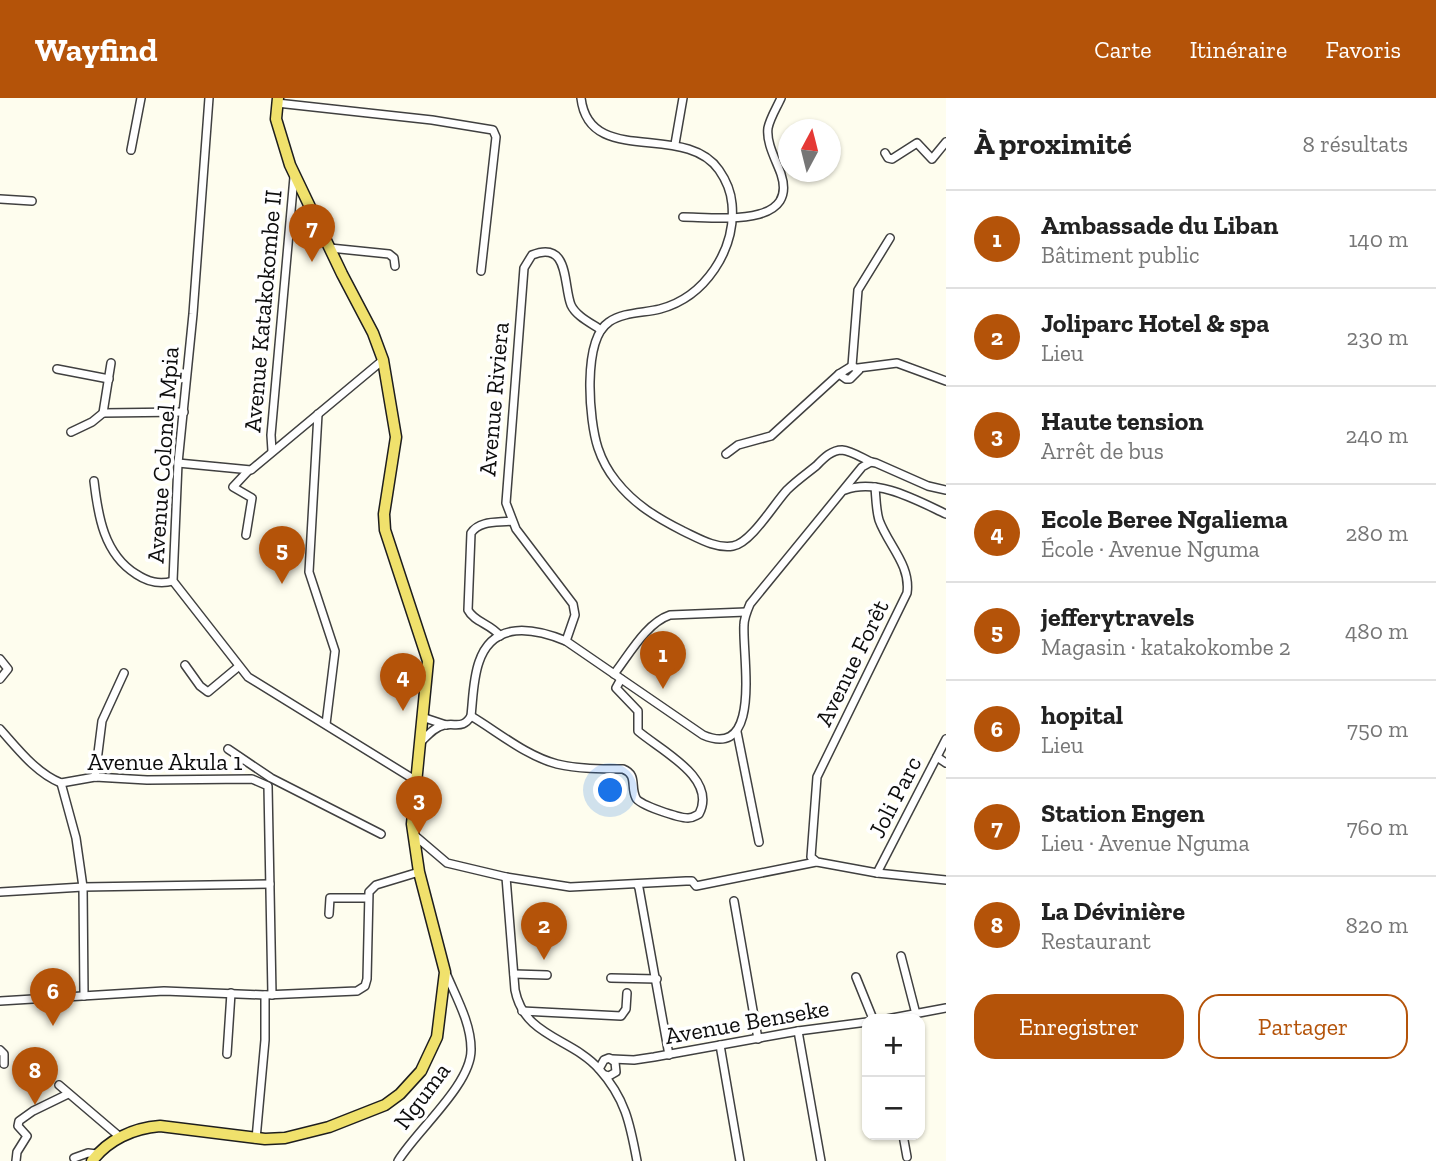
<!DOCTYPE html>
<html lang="fr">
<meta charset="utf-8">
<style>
body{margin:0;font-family:"Zilla Slab",serif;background:#f6f6f6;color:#222}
.controls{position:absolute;right:21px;bottom:21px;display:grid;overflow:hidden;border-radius:14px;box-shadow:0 2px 5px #0004}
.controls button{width:63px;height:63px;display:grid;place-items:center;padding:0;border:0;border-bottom:2px solid #e0e0e0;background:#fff;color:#222;font:35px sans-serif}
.compass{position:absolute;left:778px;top:21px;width:63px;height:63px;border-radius:50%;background:#fff;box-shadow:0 2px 5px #0004;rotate:7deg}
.you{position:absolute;left:611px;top:693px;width:24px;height:24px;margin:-18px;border:5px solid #fff;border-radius:50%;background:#1a73e8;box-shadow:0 0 0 10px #1a73e833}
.badge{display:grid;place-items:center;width:46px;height:46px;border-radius:50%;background:#b45309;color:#fff;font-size:23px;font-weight:700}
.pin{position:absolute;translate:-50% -58px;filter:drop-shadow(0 2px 4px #0008)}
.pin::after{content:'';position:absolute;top:37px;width:24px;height:21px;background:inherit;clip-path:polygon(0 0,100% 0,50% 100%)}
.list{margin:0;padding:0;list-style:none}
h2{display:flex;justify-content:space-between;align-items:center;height:91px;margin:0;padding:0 28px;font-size:30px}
h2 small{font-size:23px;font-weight:400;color:#767676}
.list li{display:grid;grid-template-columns:46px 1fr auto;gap:21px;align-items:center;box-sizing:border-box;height:98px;padding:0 28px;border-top:2px solid #e0e0e0}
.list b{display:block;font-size:26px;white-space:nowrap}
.list p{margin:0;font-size:23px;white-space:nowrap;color:#767676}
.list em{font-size:23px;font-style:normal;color:#767676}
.actions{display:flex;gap:14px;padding:21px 28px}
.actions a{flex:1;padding:16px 0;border:2px solid #b45309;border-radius:21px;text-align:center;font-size:24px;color:#b45309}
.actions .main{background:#b45309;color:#fff}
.map{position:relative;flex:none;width:946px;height:1063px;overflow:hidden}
header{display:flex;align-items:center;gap:42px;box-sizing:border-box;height:98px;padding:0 35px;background:#b45309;color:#fff}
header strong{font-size:33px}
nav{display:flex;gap:38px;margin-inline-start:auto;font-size:24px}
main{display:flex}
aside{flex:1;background:#fff}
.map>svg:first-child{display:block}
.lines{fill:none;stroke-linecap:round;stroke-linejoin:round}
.minor-casing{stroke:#404040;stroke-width:10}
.major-casing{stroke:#1e1e1e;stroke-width:13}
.minor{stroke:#fff;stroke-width:7}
.major{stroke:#f0e16c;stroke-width:10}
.labels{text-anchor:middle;stroke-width:7;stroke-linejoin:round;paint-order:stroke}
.street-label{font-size:24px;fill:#0d0d0d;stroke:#fff}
</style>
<header>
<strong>Wayfind</strong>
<nav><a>Carte</a><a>Itinéraire</a><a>Favoris</a></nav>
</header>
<main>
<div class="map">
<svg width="946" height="1063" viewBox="0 0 946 1063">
<rect width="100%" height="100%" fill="#fefdee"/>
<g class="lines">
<defs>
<g id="minor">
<polyline points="209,0 193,216 178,365 173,483 248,579 415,682"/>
<path d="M581,0C589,70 685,23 719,72C726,82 731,94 732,106C736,152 705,199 660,211C644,215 623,214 609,224C582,242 589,323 598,350C602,362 608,373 616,383C634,406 657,420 683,433C698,440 716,451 733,448C751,445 774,406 787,392C796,383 806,376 816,368C823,361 831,352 842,352C852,353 862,360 871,364"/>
<polyline points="277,5 432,22 493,32 496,39 481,173"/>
<polyline points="675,46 683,0"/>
<polyline points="131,52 141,0"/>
<polyline points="885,55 888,60 892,61 917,45 932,61 946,44"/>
<polyline points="0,101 32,103"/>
<path d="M683,119C714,119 799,131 781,76C776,62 766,45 768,30C770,20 777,9 781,0"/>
<polyline points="330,150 389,156 394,160 395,168"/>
<polyline points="852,268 858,192 890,140"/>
<polygon points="852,268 859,272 850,281 846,281 839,276"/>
<polyline points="858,270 897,265 946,283"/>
<polyline points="57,271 109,281"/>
<polyline points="103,315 184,314"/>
<polyline points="318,316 309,474 335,553 326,626"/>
<polyline points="71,334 92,324 103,315 111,265"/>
<polyline points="272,353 271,337 294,79"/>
<polyline points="726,356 738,347 771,338 839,276"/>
<polyline points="178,365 251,372 383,262"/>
<path d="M94,383C98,418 104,456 136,476C148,484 159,487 173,483"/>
<path d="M875,389C876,400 876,412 879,422C888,447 911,467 907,495L817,679L811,759L817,764L877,775L946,782"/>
<path d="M845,392C878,380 916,402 946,416"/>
<polyline points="246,437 252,400 233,389 248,373"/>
<path d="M500,538C491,526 474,524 468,512L471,435C480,422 498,425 512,423"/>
<path d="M566,543L575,517L573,506L516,431L506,405L524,170L532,157C570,142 563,187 571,207C576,218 591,225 601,232"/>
<polyline points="0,561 8,571 0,581"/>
<polyline points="185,567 200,588 208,594 238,569"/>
<path d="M614,576C629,557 646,525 670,517L746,514"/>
<path d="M471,618C498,634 526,658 557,666C578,671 601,671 623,671C638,677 630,688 636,700C639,707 679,720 688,720C693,720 695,718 699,716C718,680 660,652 638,633V613L616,590L621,581"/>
<polyline points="422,619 446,627"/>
<path d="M0,631C18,651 36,675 61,685L95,679L147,682L252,681L268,688L272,897"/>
<polyline points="737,634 759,744"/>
<path d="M420,645C427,638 434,629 444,627C457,625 463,631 471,618C473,600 473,581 479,564C493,522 534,530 566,543L703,637C763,663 742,557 744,527C744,520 747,513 750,506L862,369L871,364L876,365L928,388L946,392"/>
<polyline points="228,651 271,680 381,736"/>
<polyline points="937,659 946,665"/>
<polyline points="95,679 102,623 124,575"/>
<polyline points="61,685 76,740 83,789 84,898"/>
<polyline points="413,736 447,765 506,779 570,789 686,783 692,783 696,788 816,764"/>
<polyline points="877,775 946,641"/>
<path d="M506,779L515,892C524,939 572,940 599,971C625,1000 630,1025 637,1063"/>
<polyline points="637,786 639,790 669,957"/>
<polyline points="0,794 83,789 270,786"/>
<polyline points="734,803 758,941"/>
<polyline points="329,816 330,800 368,800"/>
<polyline points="901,858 916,916"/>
<polyline points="514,876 547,877"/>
<polyline points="856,879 873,921"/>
<polyline points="611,880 657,881"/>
<polyline points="0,903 164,893 265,897 357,893 365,888 367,881 369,794 376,787 419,774"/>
<polyline points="522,913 621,918 626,911 627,895"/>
<polyline points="887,921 946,910"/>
<polyline points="798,933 821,1063"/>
<polyline points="720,947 740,1063"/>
<polyline points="0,952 4,956 4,966"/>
<polyline points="227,956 231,895"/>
<polyline points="612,961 634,962 654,959 798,933 867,924"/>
<polyline points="599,971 604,962 609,960 615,964 616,974 609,978 605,977"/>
<polyline points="59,987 120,1039"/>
<polyline points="903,1037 907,1059"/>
<polyline points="256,1041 265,942 265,897"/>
<polyline points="74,1060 88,1055 97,1056"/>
<polyline points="16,1063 17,1054 27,1038 18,1028 19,1023 33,1013 68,996"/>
<path d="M398,1063C416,1033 472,986 471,951C471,925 456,899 446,875"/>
</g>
<path id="major" d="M92,1063C108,1042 133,1030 160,1028L265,1041L285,1040L329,1029L385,1007L400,996L421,973L437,939L445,874L419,774L412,726L428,563L385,432L384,416L396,339L383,262L373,235L342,176L290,67L276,21L278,0"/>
</defs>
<!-- minor casing -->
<use href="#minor" class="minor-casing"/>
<!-- major casing -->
<use href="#major" class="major-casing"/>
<!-- minor -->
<use href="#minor" class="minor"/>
<!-- major -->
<use href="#major" class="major"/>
</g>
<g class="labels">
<!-- street labels -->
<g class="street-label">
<text transform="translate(263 213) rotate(-85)" y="8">Avenue Katakokombe II</text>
<text transform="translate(494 301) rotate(-85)" y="8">Avenue Riviera</text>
<text transform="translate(163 357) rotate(-86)" y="8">Avenue Colonel Mpia</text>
<text transform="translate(852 565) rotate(-64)" y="8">Avenue Forêt</text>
<text x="165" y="672">Avenue Akula 1</text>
<text transform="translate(895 699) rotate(-63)" y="8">Joli Parc</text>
<text transform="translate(747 924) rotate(-10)" y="8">Avenue Benseke</text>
<text transform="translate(422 998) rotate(-53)" y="8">Nguma</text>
</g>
</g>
</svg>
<div class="controls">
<button>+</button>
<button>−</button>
</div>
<svg class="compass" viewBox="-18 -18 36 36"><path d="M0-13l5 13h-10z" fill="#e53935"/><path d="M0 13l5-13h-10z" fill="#767676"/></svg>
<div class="you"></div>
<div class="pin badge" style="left:663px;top:591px">1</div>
<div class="pin badge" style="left:544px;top:862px">2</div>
<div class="pin badge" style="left:419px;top:736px">3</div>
<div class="pin badge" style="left:403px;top:613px">4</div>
<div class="pin badge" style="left:282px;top:486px">5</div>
<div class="pin badge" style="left:53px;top:928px">6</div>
<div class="pin badge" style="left:312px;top:164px">7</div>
<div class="pin badge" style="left:35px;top:1007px">8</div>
</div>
<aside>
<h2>À proximité<small>8 résultats</small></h2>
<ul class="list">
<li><span class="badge">1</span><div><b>Ambassade du Liban</b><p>Bâtiment public</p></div><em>140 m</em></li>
<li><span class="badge">2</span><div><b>Joliparc Hotel &amp; spa</b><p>Lieu</p></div><em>230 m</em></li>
<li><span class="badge">3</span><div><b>Haute tension</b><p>Arrêt de bus</p></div><em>240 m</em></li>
<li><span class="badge">4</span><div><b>Ecole Beree Ngaliema</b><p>École · Avenue Nguma</p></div><em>280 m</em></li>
<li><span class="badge">5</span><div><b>jefferytravels</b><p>Magasin · katakokombe 2</p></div><em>480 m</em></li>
<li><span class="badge">6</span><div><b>hopital</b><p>Lieu</p></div><em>750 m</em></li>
<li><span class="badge">7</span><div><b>Station Engen</b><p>Lieu · Avenue Nguma</p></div><em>760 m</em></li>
<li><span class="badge">8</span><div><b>La Dévinière</b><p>Restaurant</p></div><em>820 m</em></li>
</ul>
<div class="actions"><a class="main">Enregistrer</a><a>Partager</a></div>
</aside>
</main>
